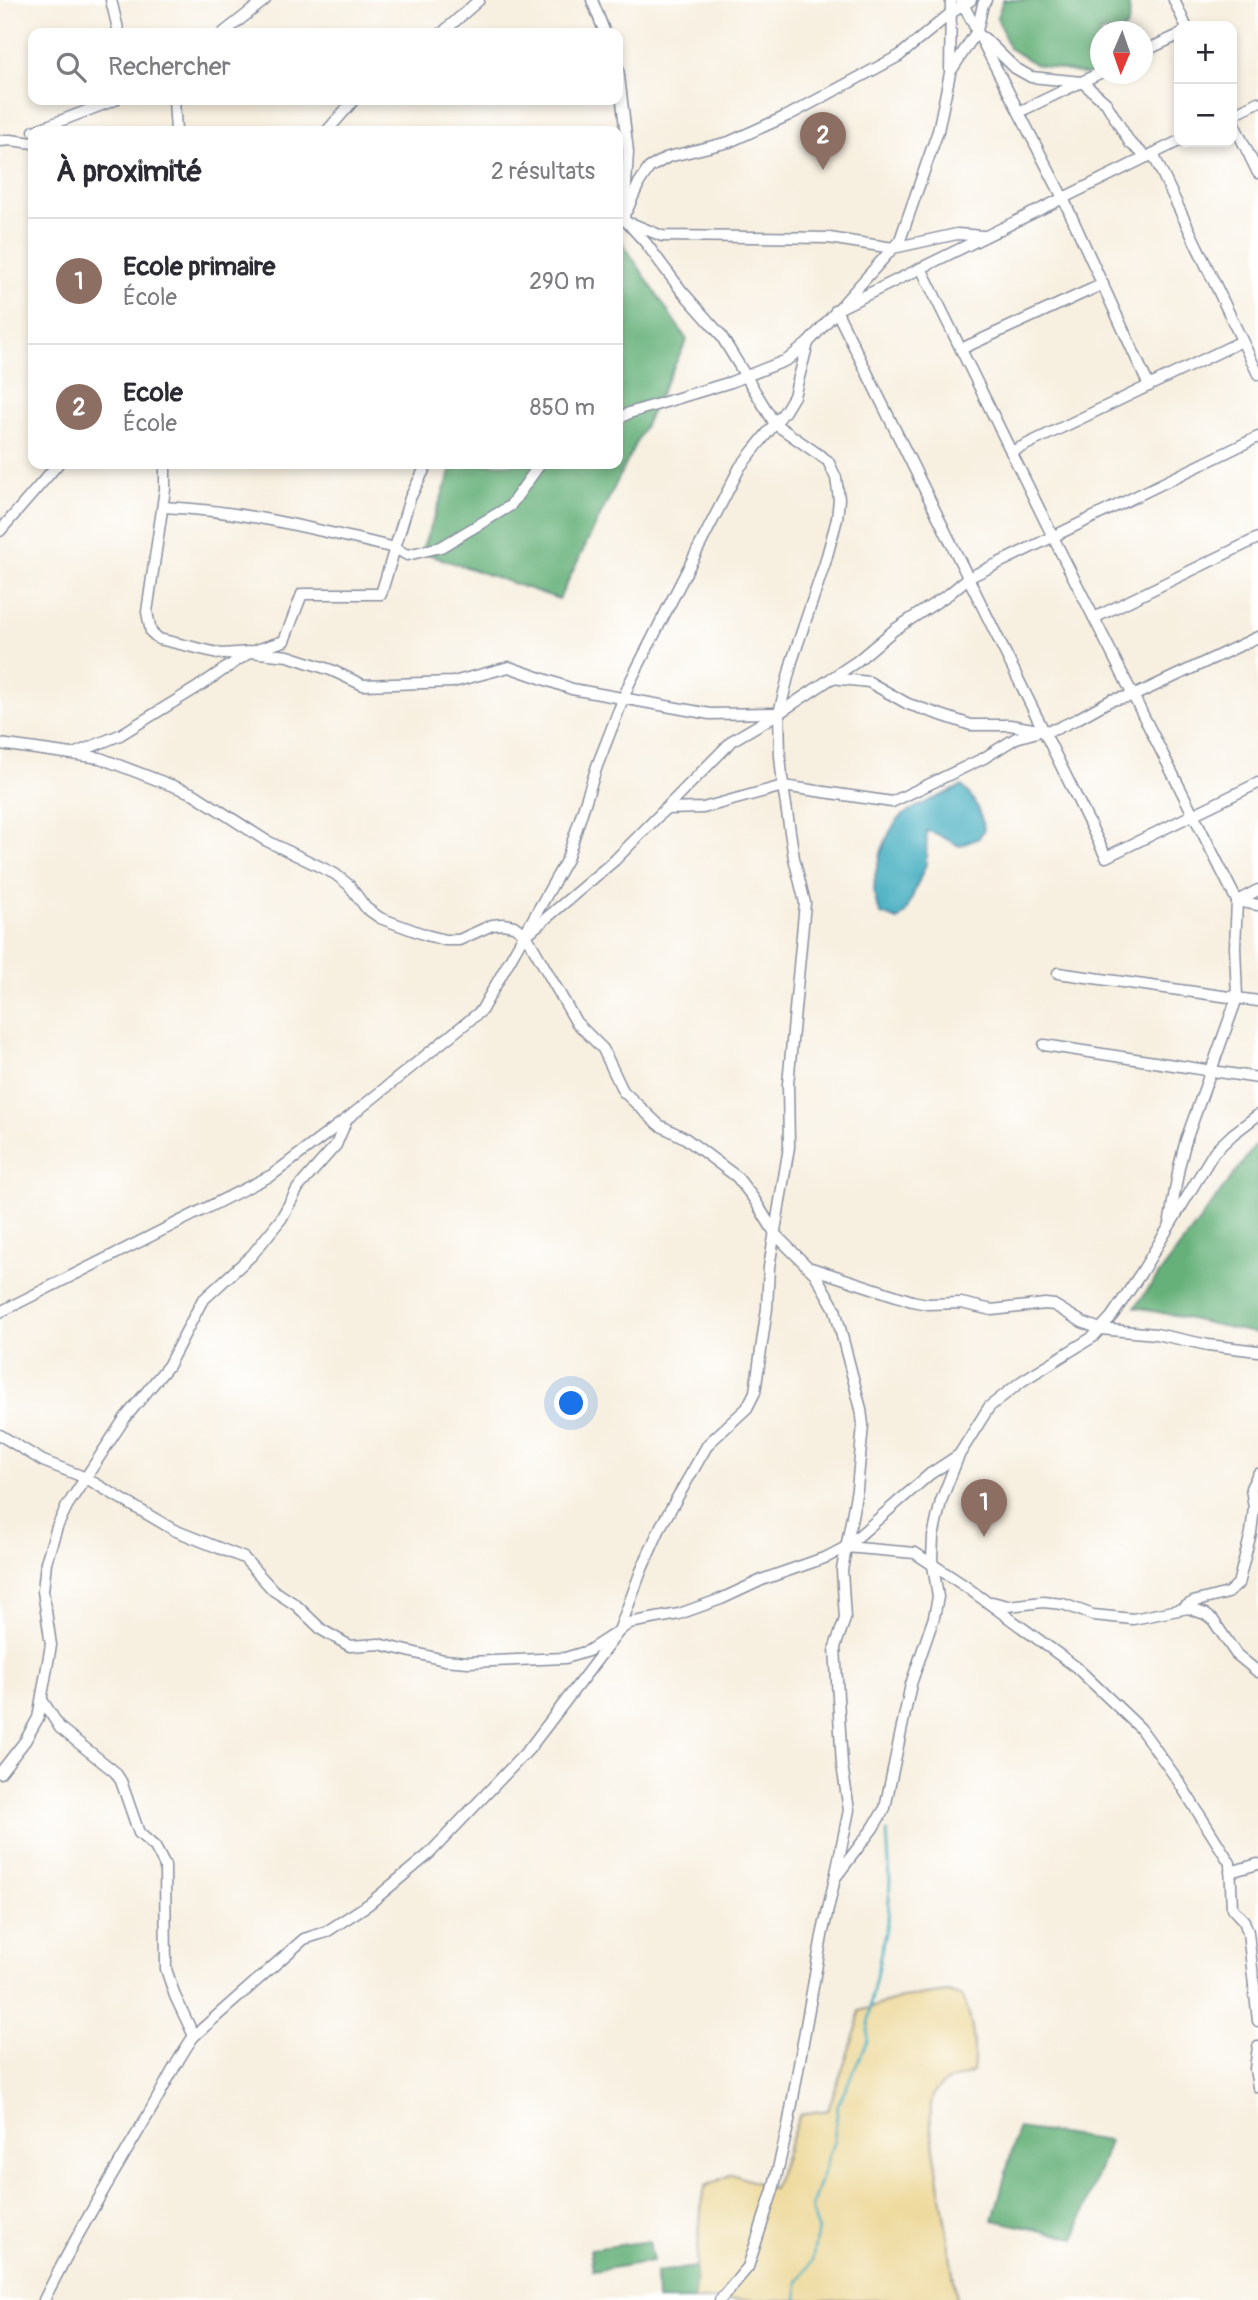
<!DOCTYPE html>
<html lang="fr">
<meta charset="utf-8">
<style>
body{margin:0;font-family:Pangolin,sans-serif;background:#f2f2f3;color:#2b2b33}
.controls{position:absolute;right:21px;top:21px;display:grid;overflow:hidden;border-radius:14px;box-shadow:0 4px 10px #0003}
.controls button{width:63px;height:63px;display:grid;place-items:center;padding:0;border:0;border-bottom:2px solid #e1e1e2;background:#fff;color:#2b2b33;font:35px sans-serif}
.compass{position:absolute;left:1090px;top:21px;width:63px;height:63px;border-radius:50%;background:#fff;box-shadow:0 4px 10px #0003;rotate:182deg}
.you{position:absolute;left:572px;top:1404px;width:24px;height:24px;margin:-18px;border:5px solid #fff;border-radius:50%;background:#1a73e8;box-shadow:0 0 0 10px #1a73e833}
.badge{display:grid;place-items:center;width:46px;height:46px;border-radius:50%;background:#c8321e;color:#fff;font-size:23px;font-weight:700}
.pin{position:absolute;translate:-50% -58px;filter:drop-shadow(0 2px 4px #0008)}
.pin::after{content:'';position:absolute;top:37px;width:24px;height:21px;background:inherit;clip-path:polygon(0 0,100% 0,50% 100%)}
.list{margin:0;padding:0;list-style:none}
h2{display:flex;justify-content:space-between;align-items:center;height:91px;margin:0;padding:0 28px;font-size:30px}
h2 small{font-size:23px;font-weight:400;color:#7c7c81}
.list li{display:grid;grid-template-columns:46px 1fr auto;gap:21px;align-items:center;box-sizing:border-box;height:126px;padding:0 28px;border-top:2px solid #e1e1e2}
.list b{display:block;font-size:26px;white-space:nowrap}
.list p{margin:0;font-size:23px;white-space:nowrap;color:#7c7c81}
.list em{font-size:23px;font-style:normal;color:#7c7c81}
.icon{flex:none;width:38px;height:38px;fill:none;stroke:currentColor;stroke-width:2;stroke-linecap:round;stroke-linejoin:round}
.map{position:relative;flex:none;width:1258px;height:2300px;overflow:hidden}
.search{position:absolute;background:#fff;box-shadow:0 4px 10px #0003;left:28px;top:28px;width:595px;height:77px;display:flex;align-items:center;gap:18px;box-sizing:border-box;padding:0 24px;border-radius:14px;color:#7c7c81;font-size:26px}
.panel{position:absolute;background:#fff;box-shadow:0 4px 10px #0003;left:28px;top:126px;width:595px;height:343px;border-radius:14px}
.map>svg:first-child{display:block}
.forest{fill:#66b179;stroke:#40706c;stroke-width:2}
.sand{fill:#eeda9e;stroke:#84847e;stroke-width:2}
.water{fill:#3facbe;stroke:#2d6e8e;stroke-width:2}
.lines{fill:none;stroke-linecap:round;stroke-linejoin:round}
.stream{stroke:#3facbe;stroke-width:2.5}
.street-casing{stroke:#898f9e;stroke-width:13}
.street{stroke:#fff;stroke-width:10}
</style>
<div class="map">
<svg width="1258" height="2300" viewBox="0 0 1258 2300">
<rect width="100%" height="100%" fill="#fff"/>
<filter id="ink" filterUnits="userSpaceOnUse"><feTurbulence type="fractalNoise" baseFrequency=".0143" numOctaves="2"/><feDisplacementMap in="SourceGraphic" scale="14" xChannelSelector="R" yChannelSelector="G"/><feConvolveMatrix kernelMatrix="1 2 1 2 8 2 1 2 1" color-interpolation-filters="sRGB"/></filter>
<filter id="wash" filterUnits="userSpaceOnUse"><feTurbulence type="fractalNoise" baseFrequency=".00686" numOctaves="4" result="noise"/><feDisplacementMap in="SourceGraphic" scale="28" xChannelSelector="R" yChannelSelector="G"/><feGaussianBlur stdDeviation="1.57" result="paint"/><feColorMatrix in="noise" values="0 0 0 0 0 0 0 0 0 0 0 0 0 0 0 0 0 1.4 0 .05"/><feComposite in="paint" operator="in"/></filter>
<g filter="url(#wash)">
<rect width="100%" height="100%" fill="#f7efdf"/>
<!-- forest -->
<g class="forest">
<path d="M1003,0H1128C1130,11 1132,23 1123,31L1100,32V57L1096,70L1087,75L1035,64L1009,48L997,17Z"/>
<polygon points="618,236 687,340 559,599 421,552 454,464 618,464"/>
<polygon points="1258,1142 1258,1334 1135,1307"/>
<polygon points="1018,2128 1109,2141 1075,2238 993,2220"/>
<polygon points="649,2241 653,2261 593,2271 590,2249"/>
<polygon points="698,2267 694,2300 657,2300 656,2272"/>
</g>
<!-- sand -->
<path class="sand" d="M948,1992L963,1997C973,2023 976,2045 973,2072C935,2087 929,2085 931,2128L957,2300H694L702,2198L706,2186L732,2174L773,2189L800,2114L828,2110L857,2027L859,2011L902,1998Z"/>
<!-- water -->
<path class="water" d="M962,786C975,799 981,812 984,829L979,838L960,846C950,842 937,832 927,831L926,864L906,912L898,920L881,914C879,909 876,904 875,898C871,876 885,831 902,816C917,804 945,795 962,786Z"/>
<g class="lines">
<!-- stream -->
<polyline class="stream" points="797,2300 798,2282 812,2261 818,2229 811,2208 834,2140 838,2105 867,2042 870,2006 888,1918 890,1880 887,1832"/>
</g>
</g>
<g filter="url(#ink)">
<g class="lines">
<defs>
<g id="street">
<polyline points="111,0 119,33"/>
<polyline points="592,0 605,33"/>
<polyline points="961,0 1063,198 1149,386"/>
<polyline points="1174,0 1186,26"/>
<polyline points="223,33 265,0"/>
<polyline points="442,33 479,0"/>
<polyline points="984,38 1015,68 1031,77 1082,82 1106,103 1130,143 1147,157"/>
<polyline points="1142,52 1179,35"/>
<polyline points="951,71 977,31 983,4 986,0"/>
<polyline points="174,100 176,131"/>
<polyline points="1019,112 1100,73"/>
<polyline points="1232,115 1258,102"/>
<polyline points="1232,120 1258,173"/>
<polyline points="34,131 115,100"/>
<polyline points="327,131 354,100"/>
<polyline points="0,141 10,140 33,143"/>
<polyline points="1179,141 836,310 1106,857 1258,783"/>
<polyline points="1153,154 1258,374"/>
<polyline points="627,210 639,183 649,168 668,157 729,142 789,115 899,56 951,13 971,0"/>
<polyline points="633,224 662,236 829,238 893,248 957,234 983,236"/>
<polyline points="921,268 1053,537 1237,901 1235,947 1237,998 1186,1140 1179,1167 1170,1220"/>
<polyline points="961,349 1103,284"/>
<polyline points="618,419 629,413 731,382 787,360 808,343"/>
<polyline points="1011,452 1242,341"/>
<polyline points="165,464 165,489 147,612 151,632 159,639 222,654 250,652 284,641 302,594 381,594 410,498 427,464"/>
<path d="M163,507C242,510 318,530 395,548L407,555L441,547L510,506L540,464"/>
<polyline points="0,531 58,464"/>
<polyline points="1094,618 1258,538"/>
<polyline points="832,678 869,682 908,704 971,725 1010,725 1044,731 1056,729 1077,719 1111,700 1133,696 1258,637"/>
<polyline points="0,744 100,758 194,794 265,840 335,874 349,885 366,908 380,918 426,935 445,940 459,940 492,925 503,924 514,926 526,935 576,1022 603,1049 623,1091 659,1125 685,1138 737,1177 754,1199 776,1235 815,1274 835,1309 861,1409 863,1425 857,1489 842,1570 845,1619 835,1647 842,1765 849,1810 835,1878"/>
<polyline points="76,753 120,735 198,687 250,652 288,656 331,670 363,685 453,682 509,667 572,689 710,714 778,713"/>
<polyline points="665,809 703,808 783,786 892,802 984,758 1016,738 1037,732"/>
<polyline points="1237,901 1258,890"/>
<polyline points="1237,901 1258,905"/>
<polyline points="531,931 615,860 733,740 779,713 856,662 894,630 949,594 968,578 1258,437"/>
<polyline points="1058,973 1258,1001"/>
<polyline points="1044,1045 1258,1078"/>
<polyline points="811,1268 912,1301 927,1304 961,1303 992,1310 1045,1304 1054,1305 1082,1322 1100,1329 1156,1334 1208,1345 1258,1351"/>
<polyline points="0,1312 272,1175 353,1114 481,1011 567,859 597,766 629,684 740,467 785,411 794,396 808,343 900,240 938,131 950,73 951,0"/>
<polyline points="0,1435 43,1461 86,1478 174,1530 244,1558 273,1590 296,1605 322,1630 350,1646 379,1644 444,1660 468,1662 565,1658 588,1651 619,1631 641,1571 661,1526 708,1444 747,1408 755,1392 767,1308 769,1267 789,1147 788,1084 805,903 794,858 783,786 780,756 779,713 792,661 825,563 837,519 839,499 836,478 828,461 775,424 720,334 681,290 645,242 624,219 628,152 618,68"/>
<polyline points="846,1547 915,1553 965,1586 1076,1667 1140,1728 1177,1779 1230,1863 1232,1908 1244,1921 1248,1932 1258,2021"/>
<polyline points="992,1602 1008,1606 1043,1602 1063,1604 1093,1615 1133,1619 1188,1608 1205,1614 1213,1620 1236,1654 1258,1672"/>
<polyline points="1181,1609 1193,1602 1228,1593 1238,1584 1251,1533 1254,1508 1251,1488 1258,1474"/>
<polyline points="42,1700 60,1728 115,1772 121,1781 139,1833 155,1847 165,1866 166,1969 175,1996 194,2036"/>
<polyline points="0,1773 25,1741 38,1718 51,1645 43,1591 46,1562 57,1527 67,1506 125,1418 168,1366 202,1301 252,1255 281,1219 298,1188 336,1145 346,1121"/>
<polyline points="1230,1872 1258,1864"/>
<polyline points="1258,2047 1255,2069 1258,2087"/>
<path d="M44,2300C74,2239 110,2179 145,2120C162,2092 175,2062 194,2036L304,1939L326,1932L369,1904L429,1854L529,1749L619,1631L629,1623L679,1614L721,1599L764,1579L827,1557L846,1547L930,1474L959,1455"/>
<polyline points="720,2300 748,2267 773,2190 788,2126 822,1936 835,1878 873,1828 885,1808 911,1684 934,1617 938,1597 932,1559 933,1537 941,1501 959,1455 989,1407 1022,1381 1093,1337 1112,1316 1141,1273 1214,1152 1233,1134 1258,1115"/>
</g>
</defs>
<!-- street casing -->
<use href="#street" class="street-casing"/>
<!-- street -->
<use href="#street" class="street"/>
</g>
</g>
</svg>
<div class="controls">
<button>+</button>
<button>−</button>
</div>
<svg class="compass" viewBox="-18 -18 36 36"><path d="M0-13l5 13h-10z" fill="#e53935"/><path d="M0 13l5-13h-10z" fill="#7c7c81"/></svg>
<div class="you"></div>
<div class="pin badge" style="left:984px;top:1537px;background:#8d6e63">1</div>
<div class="pin badge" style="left:823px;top:170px;background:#8d6e63">2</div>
<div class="search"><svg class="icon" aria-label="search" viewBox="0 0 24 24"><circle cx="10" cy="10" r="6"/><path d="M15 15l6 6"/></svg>Rechercher</div>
<section class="panel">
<h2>À proximité<small>2 résultats</small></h2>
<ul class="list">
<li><span class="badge" style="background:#8d6e63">1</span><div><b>Ecole primaire</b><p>École</p></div><em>290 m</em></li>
<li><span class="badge" style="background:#8d6e63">2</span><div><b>Ecole</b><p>École</p></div><em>850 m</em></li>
</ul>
</section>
</div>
